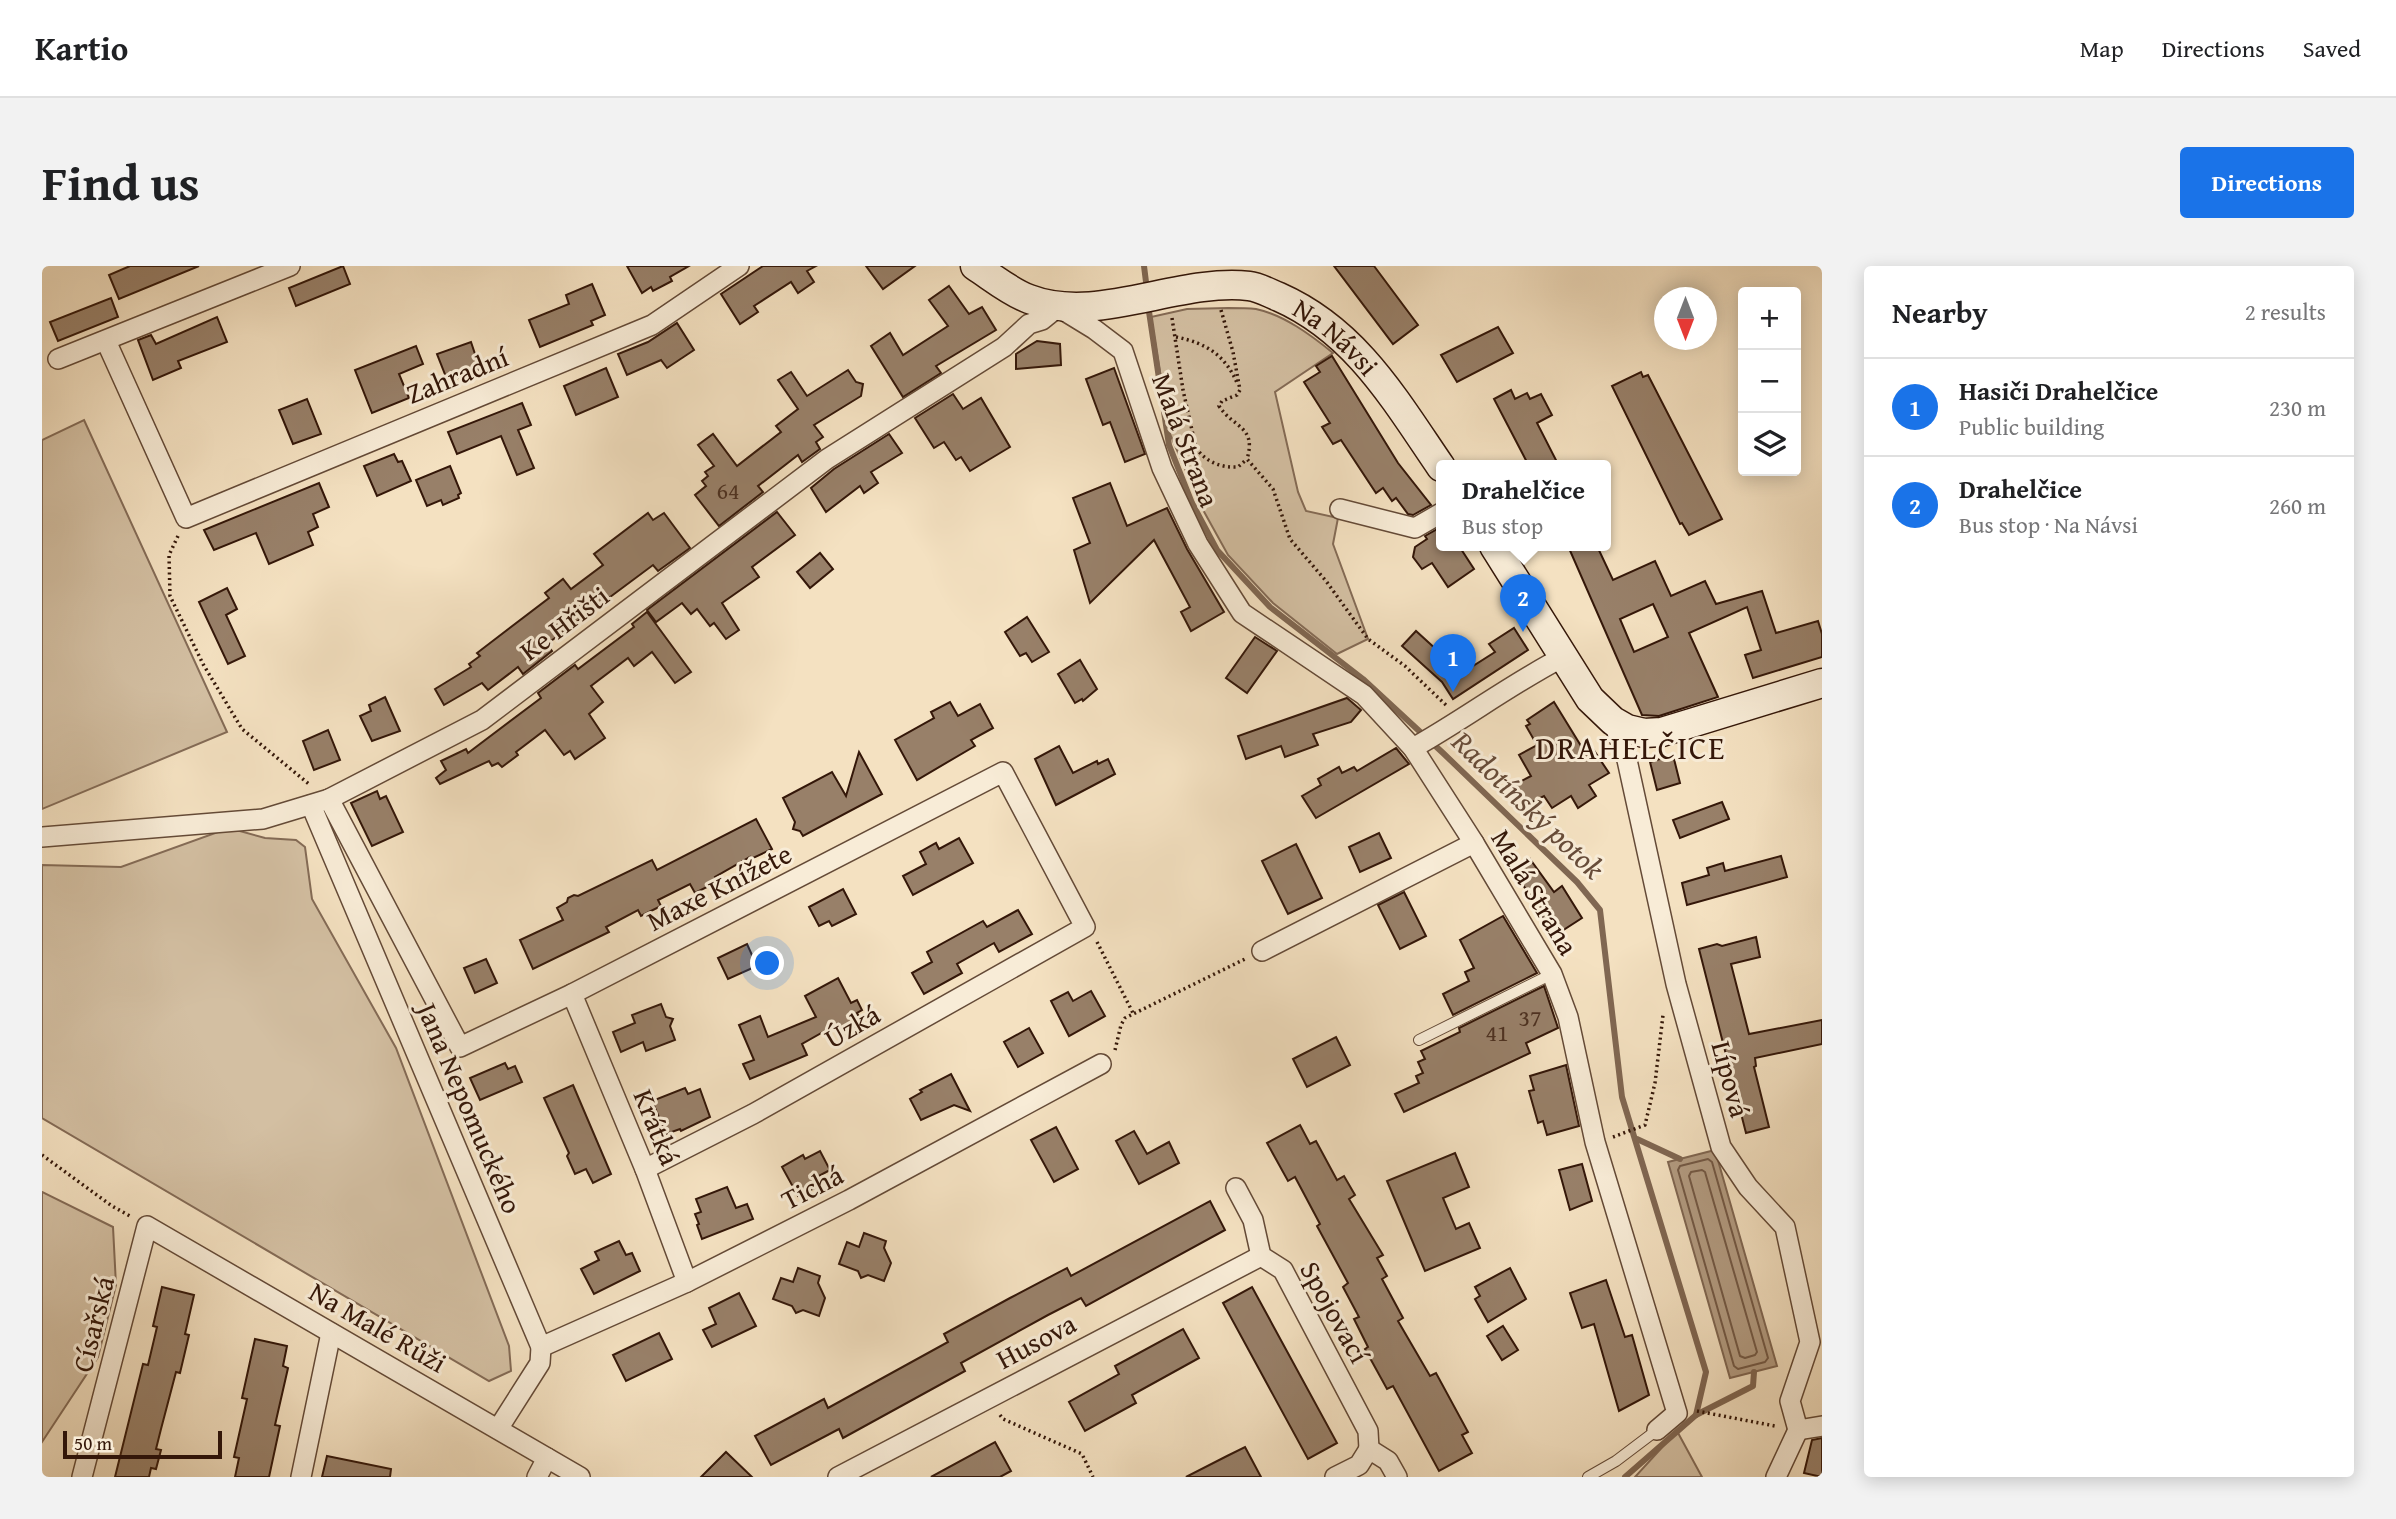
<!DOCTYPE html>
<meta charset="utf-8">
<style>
body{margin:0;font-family:"Gentium Book Plus",serif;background:#f2f2f2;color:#202124}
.controls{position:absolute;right:21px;top:21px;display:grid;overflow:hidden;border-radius:7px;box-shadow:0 4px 18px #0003}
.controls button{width:63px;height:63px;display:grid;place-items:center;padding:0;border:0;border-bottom:2px solid #e0e0e0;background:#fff;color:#202124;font:35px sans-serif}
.compass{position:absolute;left:1612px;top:21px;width:63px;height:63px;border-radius:50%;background:#fff;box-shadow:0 4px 18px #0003;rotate:180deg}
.scale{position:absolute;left:21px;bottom:18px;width:159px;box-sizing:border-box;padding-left:7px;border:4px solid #341709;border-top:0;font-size:19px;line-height:24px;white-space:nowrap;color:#341709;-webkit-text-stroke:5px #f8ecd7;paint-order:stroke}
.you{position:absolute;left:726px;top:698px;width:24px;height:24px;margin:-18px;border:5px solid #fff;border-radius:50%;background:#1a73e8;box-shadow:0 0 0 10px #1a73e833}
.badge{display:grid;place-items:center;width:46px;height:46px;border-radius:50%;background:#1a73e8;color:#fff;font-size:23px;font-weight:700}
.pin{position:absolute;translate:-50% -58px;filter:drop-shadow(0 2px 4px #0008)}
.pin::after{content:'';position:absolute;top:37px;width:24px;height:21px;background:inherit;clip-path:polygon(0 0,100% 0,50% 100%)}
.popup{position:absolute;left:1394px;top:194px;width:175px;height:91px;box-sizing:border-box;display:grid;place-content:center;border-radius:7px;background:#fff;filter:drop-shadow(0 2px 5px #0005);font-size:23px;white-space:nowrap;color:#757577}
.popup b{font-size:26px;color:#202124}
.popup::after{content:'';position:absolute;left:50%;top:100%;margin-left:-14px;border:14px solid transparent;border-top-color:#fff}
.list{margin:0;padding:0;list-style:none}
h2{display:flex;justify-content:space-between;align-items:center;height:91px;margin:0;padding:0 28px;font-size:30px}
h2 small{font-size:23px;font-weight:400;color:#757577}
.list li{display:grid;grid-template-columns:46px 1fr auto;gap:21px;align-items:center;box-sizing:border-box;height:98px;padding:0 28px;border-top:2px solid #e0e0e0}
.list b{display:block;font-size:26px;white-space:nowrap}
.list p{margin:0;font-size:23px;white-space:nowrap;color:#757577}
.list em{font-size:23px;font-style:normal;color:#757577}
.icon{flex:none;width:38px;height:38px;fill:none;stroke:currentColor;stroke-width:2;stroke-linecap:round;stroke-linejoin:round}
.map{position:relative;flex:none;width:1780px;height:1211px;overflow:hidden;border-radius:7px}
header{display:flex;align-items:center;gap:42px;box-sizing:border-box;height:98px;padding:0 35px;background:#fff;border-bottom:2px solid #e0e0e0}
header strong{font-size:33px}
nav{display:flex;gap:38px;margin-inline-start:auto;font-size:24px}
.intro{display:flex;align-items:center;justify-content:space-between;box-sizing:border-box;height:168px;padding:0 42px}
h1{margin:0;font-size:49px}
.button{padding:18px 32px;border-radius:7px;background:#1a73e8;color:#fff;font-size:24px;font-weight:700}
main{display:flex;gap:42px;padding:0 42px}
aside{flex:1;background:#fff;border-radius:7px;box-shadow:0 4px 18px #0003}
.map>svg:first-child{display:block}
.green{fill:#d3bfa2;stroke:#846b56;stroke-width:2}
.water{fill:#b39c82;stroke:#806752;stroke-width:2}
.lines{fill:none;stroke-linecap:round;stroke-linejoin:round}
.shore{stroke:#745a46;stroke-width:2}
.stream{stroke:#806752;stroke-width:6}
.building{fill:#988069;stroke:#341709;stroke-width:2;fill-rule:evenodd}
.service-casing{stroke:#644a37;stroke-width:12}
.minor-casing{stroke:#644a37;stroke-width:22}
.secondary-casing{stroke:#341709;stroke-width:31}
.path{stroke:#341709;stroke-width:3.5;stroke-dasharray:2 3.5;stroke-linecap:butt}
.service{stroke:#f8ecd7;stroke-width:10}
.minor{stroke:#f8ecd7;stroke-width:19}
.secondary{stroke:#f8ecd7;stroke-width:28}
.labels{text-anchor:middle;stroke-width:6;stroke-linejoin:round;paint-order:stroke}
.number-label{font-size:24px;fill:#4d3121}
.street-label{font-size:28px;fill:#341709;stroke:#f8ecd7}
.water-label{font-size:30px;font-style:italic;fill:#674c39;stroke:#f8ecd7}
.quarter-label{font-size:32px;letter-spacing:2px;fill:#341709;stroke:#f8ecd7}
</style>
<header>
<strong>Kartio</strong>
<nav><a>Map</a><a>Directions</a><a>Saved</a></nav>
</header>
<div class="intro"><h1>Find us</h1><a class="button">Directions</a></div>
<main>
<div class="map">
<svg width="1780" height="1211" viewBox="0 0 1780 1211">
<rect width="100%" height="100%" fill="#f4e1c1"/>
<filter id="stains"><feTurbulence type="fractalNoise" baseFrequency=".00286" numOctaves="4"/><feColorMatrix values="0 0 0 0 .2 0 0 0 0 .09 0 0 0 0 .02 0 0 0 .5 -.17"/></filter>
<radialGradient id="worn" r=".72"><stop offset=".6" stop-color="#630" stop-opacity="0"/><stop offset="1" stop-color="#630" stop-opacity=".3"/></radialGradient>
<!-- green -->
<g class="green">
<path d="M1186,42C1195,42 1205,42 1214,43C1242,49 1269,69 1291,87L1233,126L1256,226L1264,245L1296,252L1291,278L1326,373L1295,388L1231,337L1186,289L1160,242L1128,168L1109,51L1145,43Z"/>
<polygon points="42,154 185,466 0,543 0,174"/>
<polygon points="187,562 223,572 254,574 263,581 270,633 354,782 467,1080 469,1105 447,1115 0,852 0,599 79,601"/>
<polygon points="0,926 71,961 74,1019 56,1091 0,1176"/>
<polygon points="1635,1165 1660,1211 1593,1211"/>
</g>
<!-- water -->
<polygon class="water" points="1673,884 1735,1100 1688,1112 1626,896"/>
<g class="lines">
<!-- shore -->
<g class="shore">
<polygon points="1666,893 1670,896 1726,1092 1723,1096 1696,1103 1692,1100 1636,904 1638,900"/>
<polygon points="1660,904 1663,906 1715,1086 1713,1089 1703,1092 1698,1090 1647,910 1649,906"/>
</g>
<!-- stream -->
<g class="stream">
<polyline points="1102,0 1105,24"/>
<polyline points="1106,39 1127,179 1150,237 1175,284 1228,341 1321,413 1401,487 1535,616 1558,644 1580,831 1664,1106 1654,1149 1583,1211"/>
<polyline points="1595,873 1638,893"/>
<polyline points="1654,1149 1711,1120 1712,1106"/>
</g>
</g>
<!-- building -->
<g class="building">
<polygon points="88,0 157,0 77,33 67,9"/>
<polygon points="301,0 308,18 254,40 247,22"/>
<polygon points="585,0 647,0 628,11 630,15 611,25 609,21 600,27"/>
<polygon points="721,0 774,0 765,5 772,16 756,27 749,16 712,40 716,46 698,58 679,28"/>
<polygon points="824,0 873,0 841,23"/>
<polygon points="1292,0 1332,0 1376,59 1351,78"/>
<polygon points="550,18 563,49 549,55 551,59 498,81 487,54 527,38 524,29"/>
<polygon points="907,20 927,48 940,41 954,64 894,100 899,107 861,131 829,80 848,67 861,89 906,60 887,34"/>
<polygon points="69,32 76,51 16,75 8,56"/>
<polygon points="175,51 185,76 136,95 139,102 111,114 96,74 109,69 114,78"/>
<polygon points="635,57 652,84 625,102 619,94 585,109 576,88 606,76"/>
<polygon points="1456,61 1471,87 1415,116 1399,89"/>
<polygon points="995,75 1018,78 1019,99 974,103 974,88"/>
<polygon points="429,76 438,103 406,116 395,88"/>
<polygon points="374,80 381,98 357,108 367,132 330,147 313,104"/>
<polygon points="1290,90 1356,197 1389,239 1371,249 1366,248 1354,232 1350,235 1341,222 1334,227 1299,174 1291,178 1280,161 1288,157 1262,116 1278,106 1274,100"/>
<polygon points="564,102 576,131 534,149 522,120"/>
<polygon points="1072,102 1103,188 1083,196 1068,156 1061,159 1044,113"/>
<polygon points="806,104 814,116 821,118 819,130 772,159 781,171 774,176 778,183 760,196 756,189 716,220 721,226 677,260 653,229 664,220 660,215 666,210 663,206 672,200 656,179 671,168 695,200 739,166 734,160 756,143 736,114 749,106 765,130"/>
<polygon points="1599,106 1601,111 1606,109 1680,253 1647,269 1640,257 1638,258 1570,120"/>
<polygon points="1469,124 1473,133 1485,127 1488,133 1499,128 1510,149 1495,157 1517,200 1487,200 1452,133"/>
<polygon points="911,128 921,143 939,132 968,181 928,205 919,191 914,194 902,176 892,182 873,152"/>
<polygon points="265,133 279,168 251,178 237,144"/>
<polygon points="480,137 489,159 476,164 492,202 475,209 459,170 415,188 406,166"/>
<polygon points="847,168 860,187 829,206 836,217 822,227 818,220 784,246 769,222 792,203"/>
<polygon points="352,188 356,196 360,195 369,215 335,230 322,200"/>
<polygon points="408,200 419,227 416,229 417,232 401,239 399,234 385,240 374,214"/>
<polygon points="277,217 287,241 271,248 276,261 266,266 271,279 227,298 214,267 172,284 162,264"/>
<polygon points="1068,217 1085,260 1125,242 1145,283 1182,346 1149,365 1139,346 1148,341 1112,274 1048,337 1032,284 1048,277 1031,232"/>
<polygon points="735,246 753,269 710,301 717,311 680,337 697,364 684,373 672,357 668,360 655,343 649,348 640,337 614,356 605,344"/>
<polygon points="606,247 611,254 622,247 648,282 616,305 611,299 505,378 510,385 481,408 476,401 446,424 440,417 402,439 393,423 429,401 427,398 438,390 435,387 507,332 503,327 521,313 529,323 561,299 552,288"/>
<polygon points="1399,261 1399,280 1417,280 1432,303 1406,321 1390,297 1380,303 1371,291 1373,281 1385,273 1383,270"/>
<path d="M1526,280H1555L1571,314L1613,295L1629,330L1663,315L1674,338L1720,325L1734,367L1776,355L1780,368V391L1711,412L1703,389L1719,384L1705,341L1647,367L1676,431L1617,450L1600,449ZM1611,338L1626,371L1592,386L1578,353Z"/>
<polygon points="778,287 791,303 768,322 755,306"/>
<polygon points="185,322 195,343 184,349 203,390 186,398 157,336"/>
<polygon points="605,346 649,406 633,417 610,386 592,400 586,392 549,420 561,436 547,448 563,472 533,493 528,485 522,489 503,464 474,486 476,489 460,501 456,497 450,500 447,495 398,518 394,512 404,504 399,495 424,483 426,487 499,432 496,427 533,399 536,403 592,361 590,358"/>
<polygon points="985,351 1007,386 990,396 984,387 978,390 963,366"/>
<polygon points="1472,362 1486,384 1411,433 1400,416 1360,380 1374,365 1420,407 1453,386 1447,378"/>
<polygon points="1213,371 1235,385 1205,427 1184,412"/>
<polygon points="1038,394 1055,423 1041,435 1040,433 1033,437 1016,408"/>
<polygon points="343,431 358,465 330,475 318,450 329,445 327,439"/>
<polygon points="1305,432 1319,444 1309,456 1271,468 1276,479 1243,491 1239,480 1204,493 1196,470"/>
<polygon points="908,436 916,450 938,438 951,462 929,474 933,480 875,514 853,474 892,452 889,446"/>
<polygon points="1512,436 1544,488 1551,483 1567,507 1547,519 1554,530 1536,542 1529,530 1510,542 1502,530 1480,541 1470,520 1489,510 1477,489 1495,479 1484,460 1488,458 1485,454"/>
<polygon points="286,464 298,494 272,504 261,475"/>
<polygon points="1017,480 1031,507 1055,495 1056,498 1066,493 1073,508 1014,539 993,493"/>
<polygon points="1354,482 1367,498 1274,552 1260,530 1279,519 1276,513 1297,501 1300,507 1312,501 1315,505"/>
<polygon points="817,486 840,528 761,570 758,565 751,563 753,556 741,532 790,506 804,530"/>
<polygon points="1631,489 1638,517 1615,524 1608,496"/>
<polygon points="335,525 338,533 344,530 361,566 330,580 309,537"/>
<polygon points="1680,536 1687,553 1638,572 1631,554"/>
<polygon points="714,553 730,583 709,593 708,591 673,611 675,616 653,627 648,618 616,634 619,640 599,650 596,644 564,661 567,666 491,703 478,674 521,654 515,642 525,636 526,632 532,629 536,630 610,594 615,604"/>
<polygon points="1337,567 1349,592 1318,606 1307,581"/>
<polygon points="917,572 931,597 871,629 861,610 884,598 878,586 894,577 897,583"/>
<polygon points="1254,578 1280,632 1246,648 1220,595"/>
<polygon points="1739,590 1745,611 1645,639 1640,617 1667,609 1665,602 1681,597 1683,605"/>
<polygon points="1488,593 1512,626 1520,620 1540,652 1512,670 1472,604"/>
<polygon points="801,623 814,648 790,660 787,655 777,660 767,641"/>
<polygon points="1362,626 1384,670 1358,683 1336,639"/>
<polygon points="976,644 990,668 957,686 952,677 915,698 920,707 882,728 870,707 890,696 885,686 941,655 945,661"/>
<polygon points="1461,650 1495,707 1411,749 1401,728 1427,715 1423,706 1432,702 1418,674"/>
<polygon points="1714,671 1718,691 1689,698 1707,768 1780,754 1780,778 1713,792 1714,800 1712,801 1727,861 1704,867 1657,683 1675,678 1680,680"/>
<polygon points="705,678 715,700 686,713 676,692"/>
<polygon points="444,693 455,717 433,727 422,702"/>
<polygon points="796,712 809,737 815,734 820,744 815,747 820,757 803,766 797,757 760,778 765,789 708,813 701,798 712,794 697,759 718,750 726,771 774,751 763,730"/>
<polygon points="1502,720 1516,762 1484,777 1488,787 1362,846 1353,828 1377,817 1374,810 1381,807 1376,796 1383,793 1379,785 1418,766 1417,762"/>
<polygon points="1049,725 1063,750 1027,770 1009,735 1026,726 1031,735"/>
<polygon points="619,738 624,751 631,753 628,760 633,774 604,785 601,776 579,786 571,766 593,757 590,749"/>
<polygon points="987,762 1001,787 976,801 962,776"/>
<polygon points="1294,771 1308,799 1265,821 1251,793"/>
<polygon points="463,797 466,803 473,800 480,816 438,834 428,812"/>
<polygon points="1524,799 1537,860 1505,869 1501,855 1496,857 1487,825 1492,824 1488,810"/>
<polygon points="909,808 928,845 912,839 879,854 868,833 880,826 878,824"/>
<polygon points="531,819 569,908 551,917 544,903 533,908 525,890 527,887 502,832"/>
<polygon points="643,822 646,828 658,823 668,851 639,865 638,863 624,868 610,835"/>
<polygon points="1258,859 1268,878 1274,875 1295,914 1302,910 1313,929 1307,933 1341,989 1335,992 1345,1010 1340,1013 1361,1052 1356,1055 1388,1110 1394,1107 1426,1166 1420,1169 1430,1187 1397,1205 1351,1120 1345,1123 1323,1083 1326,1081 1312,1053 1317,1051 1301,1021 1306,1017 1275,960 1278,958 1253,911 1246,915 1225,877"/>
<polygon points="1014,861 1036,903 1012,916 989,874"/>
<polygon points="1092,865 1105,888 1127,876 1137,897 1097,918 1074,875"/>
<polygon points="778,885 788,904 773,912 777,920 756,930 740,901 761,889 763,893"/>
<polygon points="1413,887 1427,921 1401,932 1414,963 1427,957 1438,982 1383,1005 1345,915"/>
<polygon points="1540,898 1550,935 1528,944 1517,904"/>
<polygon points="685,921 694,942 705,938 711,953 660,973 655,959 657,958 653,948 659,946 654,933"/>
<polygon points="1168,935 1183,964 1044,1040 1039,1032 1006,1049 919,1097 923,1105 801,1172 797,1163 729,1199 713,1170 782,1133 786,1142 906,1076 902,1068 968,1032 1025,1002 1029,1010"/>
<polygon points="822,967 844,975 842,982 849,997 842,1015 826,1009 819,1012 816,1005 797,998 805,976 817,981"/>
<polygon points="577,975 584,989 590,987 598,1005 552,1028 539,1003 557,994 553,986"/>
<polygon points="756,1002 778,1010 776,1017 783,1032 777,1050 761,1044 754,1047 750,1040 731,1033 739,1012 751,1016"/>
<polygon points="1468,1002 1484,1033 1446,1056 1433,1033 1438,1030 1433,1021"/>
<polygon points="1564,1014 1583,1071 1590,1069 1607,1129 1577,1145 1552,1058 1540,1062 1528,1027"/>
<polygon points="120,1021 152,1029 143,1068 147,1069 138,1107 134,1106 119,1163 114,1183 119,1184 114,1203 109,1202 107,1211 73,1211 101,1098 106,1099 115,1061 111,1060"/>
<polygon points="1210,1021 1295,1177 1266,1193 1181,1037"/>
<polygon points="697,1027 714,1060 670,1081 661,1064 674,1058 667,1042"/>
<polygon points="1461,1060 1476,1084 1460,1094 1445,1070"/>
<polygon points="1141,1063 1157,1092 1090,1129 1094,1137 1043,1165 1027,1136 1077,1108 1073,1100"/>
<polygon points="617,1067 630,1093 584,1115 571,1089"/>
<polygon points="213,1073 245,1080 241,1100 246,1102 233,1159 238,1160 227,1211 193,1211 197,1192 192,1191 205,1133 200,1132"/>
<polygon points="1780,1172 1780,1211 1762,1207 1770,1174"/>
<polygon points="953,1176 969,1205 958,1211 889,1211"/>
<polygon points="1203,1181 1219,1211 1144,1211 1185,1190"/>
<polygon points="684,1186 710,1211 659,1211"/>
<polygon points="285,1190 349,1203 348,1211 280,1211"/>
</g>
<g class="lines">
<defs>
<g id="service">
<polyline points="1377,774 1510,708"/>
<polyline points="1546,1211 1574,1195 1615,1164"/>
</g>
<g id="minor">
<polyline points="64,75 144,252 610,59 697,0"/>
<polyline points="16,93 248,0"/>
<polyline points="1298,243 1373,262 1399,247"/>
<polyline points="1571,455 1585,494 1634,718 1679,881 1706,921 1743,961 1768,1076 1748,1135 1756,1164"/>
<path d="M1371,482C1423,453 1470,417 1523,390"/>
<polyline points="287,533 418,781 530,728 961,506 1043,661 711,848 603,903"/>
<polyline points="269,539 499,1081 498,1097 456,1163"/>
<polyline points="0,571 221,553 287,533 440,454 785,193 962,81 987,58 1000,54 1016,41 1052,63 1081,85 1120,202 1156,278 1200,347 1322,429 1371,482 1432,577 1510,708 1526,751 1553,876 1635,1147 1615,1164"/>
<polyline points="1220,685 1432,577"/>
<polyline points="530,728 603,903 645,1016"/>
<polyline points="1194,922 1211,954 1219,990 1241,1004 1326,1165 1327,1183"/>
<polyline points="499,1081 645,1016 807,934 1059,798"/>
<polyline points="1756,1164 1780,1160"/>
<polyline points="1327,1183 1346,1195 1355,1211"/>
<polyline points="40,1211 105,960 538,1211"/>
<polyline points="259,1211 289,1067"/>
<polyline points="495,1211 505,1192"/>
<polyline points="796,1211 1219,990"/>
<polyline points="1293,1211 1317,1199 1327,1183"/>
<polyline points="1734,1211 1756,1164"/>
</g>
<g id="secondary">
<path id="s1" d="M933,0C950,11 968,26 987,33C1055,59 1136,12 1207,20C1217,21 1227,27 1237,31C1314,65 1353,134 1399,201"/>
<polyline points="1452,280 1548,433 1571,455 1585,463 1602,467 1620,466 1780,417"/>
</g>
</defs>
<!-- service casing -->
<use href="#service" class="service-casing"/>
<!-- minor casing -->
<use href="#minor" class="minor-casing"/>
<!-- secondary casing -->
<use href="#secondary" class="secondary-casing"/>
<!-- path -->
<g class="path">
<path d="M1179,44L1191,86L1198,124L1195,129L1180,135L1177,140C1191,162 1215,160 1205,193L1231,223L1248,273L1284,315L1326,373L1363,400L1405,440"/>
<path d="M1130,52L1141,124L1154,182C1164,196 1179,202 1196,201L1205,193"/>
<path d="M1134,71C1165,77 1184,90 1196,119"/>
<polyline points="136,270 127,289 128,330 161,398 200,463 267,518"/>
<polyline points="1055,676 1092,749"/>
<polyline points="1073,784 1079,759 1083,752 1203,693"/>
<polyline points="1571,871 1603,859 1613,817 1621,749"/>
<polyline points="0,889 70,940 88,950"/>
<polyline points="1655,1145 1733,1160"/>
<polyline points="958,1149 961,1153 1040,1188 1051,1211"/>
</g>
<!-- service -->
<use href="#service" class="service"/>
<!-- minor -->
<use href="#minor" class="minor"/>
<!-- secondary -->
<use href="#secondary" class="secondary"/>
</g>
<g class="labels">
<!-- number labels -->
<g class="number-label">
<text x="686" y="233">64</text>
<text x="1488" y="760">37</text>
<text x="1455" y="775">41</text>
</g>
<!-- street labels -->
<g class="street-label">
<text dy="10" stroke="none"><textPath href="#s1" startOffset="388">Na Návsi</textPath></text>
<text transform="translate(415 109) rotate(-22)" y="10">Zahradní</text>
<text transform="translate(1144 174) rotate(69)" y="10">Malá Strana</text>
<text transform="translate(522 357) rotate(-37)" y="10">Ke Hřišti</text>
<text transform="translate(677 621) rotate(-27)" y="10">Maxe Knížete</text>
<text transform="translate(1493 626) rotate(59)" y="10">Malá Strana</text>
<text transform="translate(810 760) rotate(-30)" y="10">Úzká</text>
<text transform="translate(1689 813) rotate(75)" y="10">Lípová</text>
<text transform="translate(428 842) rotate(67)" y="10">Jana Nepomuckého</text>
<text transform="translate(615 861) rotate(68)" y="10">Krátká</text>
<text transform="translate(770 921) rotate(-27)" y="10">Tichá</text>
<text transform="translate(1293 1046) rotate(61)" y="10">Spojovací</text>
<text transform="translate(51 1058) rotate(-76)" y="10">Císařská</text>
<text transform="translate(336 1061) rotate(30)" y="10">Na Malé Růži</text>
<text transform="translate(994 1075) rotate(-28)" y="10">Husova</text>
</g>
<!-- water labels -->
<g class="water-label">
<text transform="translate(1486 539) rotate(44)" y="10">Radotínský potok</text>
</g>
<!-- quarter labels -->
<g class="quarter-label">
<text x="1589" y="493">DRAHELČICE</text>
</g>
</g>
<rect width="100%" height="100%" filter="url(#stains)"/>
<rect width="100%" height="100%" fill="url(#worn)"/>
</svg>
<div class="controls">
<button>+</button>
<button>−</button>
<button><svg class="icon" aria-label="layers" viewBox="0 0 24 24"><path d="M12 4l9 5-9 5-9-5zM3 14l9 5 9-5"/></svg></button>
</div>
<svg class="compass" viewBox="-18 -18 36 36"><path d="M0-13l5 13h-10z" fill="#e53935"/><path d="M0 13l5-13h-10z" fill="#757577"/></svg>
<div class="scale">50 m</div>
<div class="you"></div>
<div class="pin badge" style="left:1411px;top:426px">1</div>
<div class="pin badge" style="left:1481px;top:366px">2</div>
<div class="popup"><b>Drahelčice</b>Bus stop</div>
</div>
<aside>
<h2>Nearby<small>2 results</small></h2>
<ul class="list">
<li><span class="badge">1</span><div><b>Hasiči Drahelčice</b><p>Public building</p></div><em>230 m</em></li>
<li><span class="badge">2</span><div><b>Drahelčice</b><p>Bus stop · Na Návsi</p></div><em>260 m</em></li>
</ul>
</aside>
</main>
